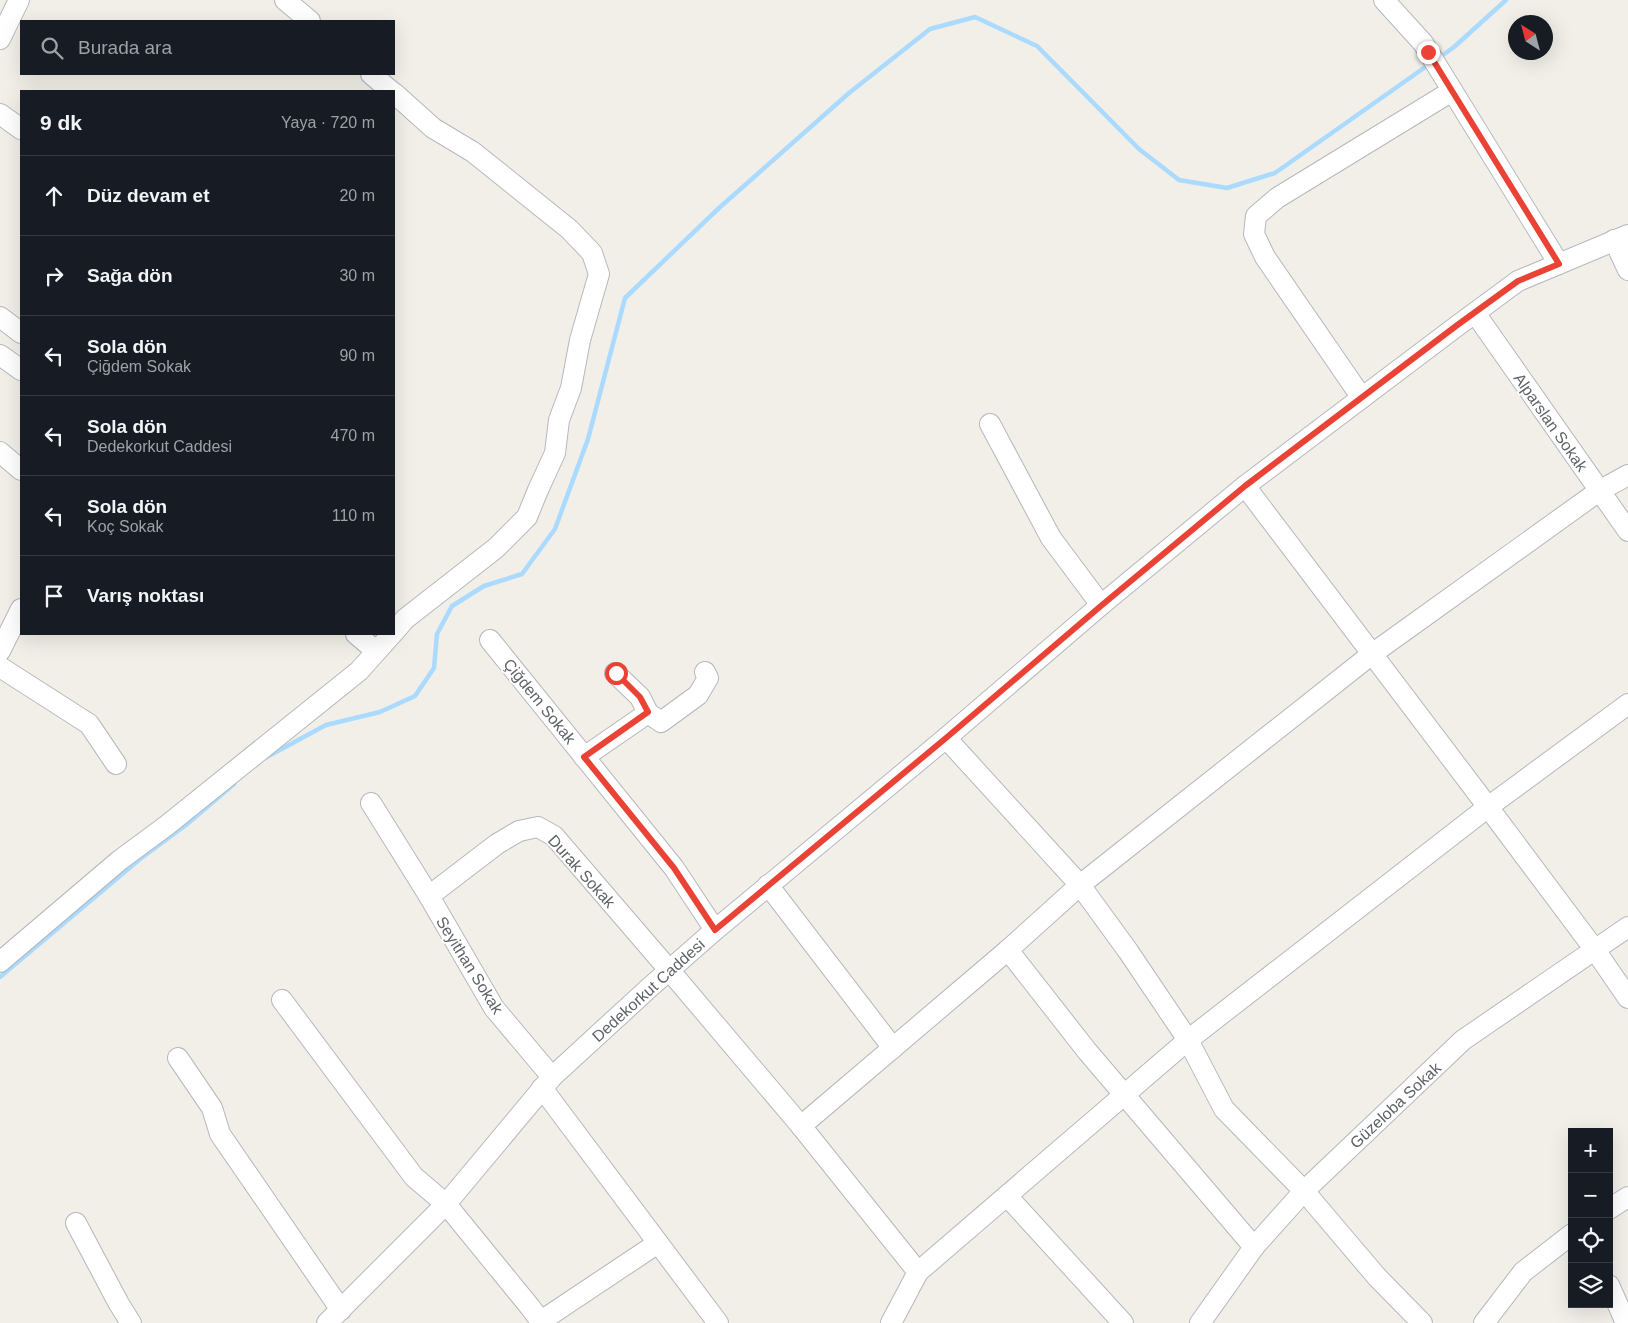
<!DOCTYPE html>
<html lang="tr">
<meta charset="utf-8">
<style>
body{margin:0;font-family:Helvetica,sans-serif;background:#20242c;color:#f1f3f6}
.controls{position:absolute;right:15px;bottom:15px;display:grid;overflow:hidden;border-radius:0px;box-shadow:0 5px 20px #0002}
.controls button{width:45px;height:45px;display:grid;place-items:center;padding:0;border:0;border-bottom:1px solid #363941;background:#171b24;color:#f1f3f6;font:25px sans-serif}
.compass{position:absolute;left:1508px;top:15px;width:45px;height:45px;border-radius:50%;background:#171b24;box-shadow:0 5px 20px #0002;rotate:324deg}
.stop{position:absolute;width:15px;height:15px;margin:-11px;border:4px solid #ea4335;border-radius:50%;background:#fff}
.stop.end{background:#ea4335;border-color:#fff;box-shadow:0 1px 5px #0008}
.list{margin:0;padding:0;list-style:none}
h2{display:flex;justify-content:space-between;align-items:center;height:65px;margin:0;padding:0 20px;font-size:21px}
h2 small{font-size:16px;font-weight:400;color:#9ea1a6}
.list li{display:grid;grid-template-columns:32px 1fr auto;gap:15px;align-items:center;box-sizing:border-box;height:80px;padding:0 20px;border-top:1px solid #363941}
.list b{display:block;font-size:19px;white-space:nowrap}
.list p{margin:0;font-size:16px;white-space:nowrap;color:#9ea1a6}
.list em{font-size:16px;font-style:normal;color:#9ea1a6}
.icon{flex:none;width:28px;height:28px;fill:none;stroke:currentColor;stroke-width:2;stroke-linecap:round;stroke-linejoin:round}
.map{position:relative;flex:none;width:1628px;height:1323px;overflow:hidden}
.search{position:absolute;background:#171b24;box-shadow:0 5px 20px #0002;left:20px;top:20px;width:375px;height:55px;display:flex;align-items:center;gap:12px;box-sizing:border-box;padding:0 18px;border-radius:0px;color:#9ea1a6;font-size:19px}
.panel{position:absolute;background:#171b24;box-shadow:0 5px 20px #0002;left:20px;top:90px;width:375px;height:545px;border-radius:0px}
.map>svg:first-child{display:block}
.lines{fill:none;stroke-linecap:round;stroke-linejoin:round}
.stream{stroke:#aadaff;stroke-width:4.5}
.minor-casing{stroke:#b5b8bc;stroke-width:22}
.minor{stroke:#fff;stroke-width:20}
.route{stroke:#ea4335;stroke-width:6}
.labels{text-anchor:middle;stroke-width:4;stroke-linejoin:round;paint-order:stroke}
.street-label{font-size:16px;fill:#5f6368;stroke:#fff}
</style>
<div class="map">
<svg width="1628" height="1323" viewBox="0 0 1628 1323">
<rect width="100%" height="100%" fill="#f1efe8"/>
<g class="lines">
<!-- stream -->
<g class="stream">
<polyline points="1439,58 1454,47 1506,0"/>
<polyline points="265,758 326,725 380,712 415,696 434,668 437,634 452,606 484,586 522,574 555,529 588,439 625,298 719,208 849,93 930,29 975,17 1037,46 1139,149 1179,180 1227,188 1275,173 1431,63"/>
<polyline points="0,977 140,859 186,825 234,784"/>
</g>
<defs>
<g id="minor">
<polyline points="285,0 310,21"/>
<polyline points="1384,0 1423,43 1559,264"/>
<polyline points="0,39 19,0"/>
<polyline points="371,74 391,91"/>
<polyline points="394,93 433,128 473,152 569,229 592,253 599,274 580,340 571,388 559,420 555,453 538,490 527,517 496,548 405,619 394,632"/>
<polyline points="0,114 21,129"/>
<polyline points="1614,240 1628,270"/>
<polyline points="1475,313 1628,531"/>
<polyline points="0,317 21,333"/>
<polyline points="0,355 21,370"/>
<polyline points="1362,398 1265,257 1254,234 1256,216 1277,198 1452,91"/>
<polyline points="990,424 1051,538 1101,605"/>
<polyline points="0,452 21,470"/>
<polyline points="1245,486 1488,807 1595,950 1628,998"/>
<polyline points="356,634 376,651"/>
<polyline points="490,640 674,868 715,930"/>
<polyline points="0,651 21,609"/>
<polyline points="0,667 89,724 116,764"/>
<polyline points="615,673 640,697 648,713"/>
<polyline points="946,738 1080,885 1128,951 1188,1040 1224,1109 1304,1191 1377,1277 1422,1323"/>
<polyline points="584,757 648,713 661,722 698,695 708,678 705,672"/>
<polyline points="371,803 429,896 494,1008 552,1077"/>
<polyline points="768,885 893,1048"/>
<polyline points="429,896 497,844 519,831 538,827 554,836 670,971 801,1126 918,1272"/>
<polyline points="1008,950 1087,1051 1254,1247"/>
<polyline points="0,962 120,860 166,826 359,671 392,634"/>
<polyline points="282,1000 414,1177 446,1204 530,1307 542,1323"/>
<polyline points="178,1058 212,1108 220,1134 341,1310"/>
<polyline points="542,1088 718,1323"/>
<polyline points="801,1126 1008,950 1080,885 1372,654 1599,491 1628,475"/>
<polyline points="1007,1196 1123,1323"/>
<polyline points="1609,1209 1628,1197"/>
<polyline points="76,1223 119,1304 131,1323"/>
<polyline points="1609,1285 1626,1323"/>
<polyline points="541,1321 658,1243"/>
<polyline points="327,1323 446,1204 552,1077 649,988 715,930 946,738 1101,605 1245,486 1457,326 1518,281 1628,235"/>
<polyline points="891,1323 918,1272 1188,1040 1488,807 1628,704"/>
<polyline points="1200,1323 1254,1247 1304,1191 1463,1040 1628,927"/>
<polyline points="1484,1323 1523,1272 1572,1234"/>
</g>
</defs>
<!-- minor casing -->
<use href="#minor" class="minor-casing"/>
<!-- minor -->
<use href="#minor" class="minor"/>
</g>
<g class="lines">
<!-- route -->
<polyline class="route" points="616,673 640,697 648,712 584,757 674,868 715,930 946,738 1102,605 1245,486 1456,326 1518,281 1559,264 1428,52"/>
</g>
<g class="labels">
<!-- street labels -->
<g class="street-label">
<text transform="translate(1551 422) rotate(55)" y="6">Alparslan Sokak</text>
<text transform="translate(540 701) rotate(51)" y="6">Çiğdem Sokak</text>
<text transform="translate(582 871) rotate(48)" y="6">Durak Sokak</text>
<text transform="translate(470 965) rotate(58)" y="6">Seyithan Sokak</text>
<text transform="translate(648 990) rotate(-42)" y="6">Dedekorkut Caddesi</text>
<text transform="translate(1395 1105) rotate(-43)" y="6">Güzeloba Sokak</text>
</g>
</g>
</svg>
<div class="controls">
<button>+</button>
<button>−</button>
<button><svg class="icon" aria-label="locate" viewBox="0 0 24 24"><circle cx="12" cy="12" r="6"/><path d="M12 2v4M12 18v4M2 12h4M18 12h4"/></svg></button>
<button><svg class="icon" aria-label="layers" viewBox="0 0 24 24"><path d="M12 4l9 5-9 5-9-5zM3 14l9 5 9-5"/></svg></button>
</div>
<svg class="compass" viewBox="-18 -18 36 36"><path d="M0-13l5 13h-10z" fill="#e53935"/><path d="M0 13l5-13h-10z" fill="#9ea1a6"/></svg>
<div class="stop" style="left:616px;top:673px"></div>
<div class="stop end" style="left:1428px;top:52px"></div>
<div class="search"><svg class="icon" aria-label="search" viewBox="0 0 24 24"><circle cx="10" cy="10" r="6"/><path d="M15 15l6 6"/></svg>Burada ara</div>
<section class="panel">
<h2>9 dk<small>Yaya · 720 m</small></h2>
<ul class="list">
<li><svg class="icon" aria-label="ahead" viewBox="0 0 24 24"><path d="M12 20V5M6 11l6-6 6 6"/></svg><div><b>Düz devam et</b></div><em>20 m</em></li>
<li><svg class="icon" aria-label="right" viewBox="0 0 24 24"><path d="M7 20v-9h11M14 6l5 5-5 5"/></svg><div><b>Sağa dön</b></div><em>30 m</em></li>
<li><svg class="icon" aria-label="left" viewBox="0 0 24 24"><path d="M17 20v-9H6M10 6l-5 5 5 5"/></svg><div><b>Sola dön</b><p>Çiğdem Sokak</p></div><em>90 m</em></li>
<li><svg class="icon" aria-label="left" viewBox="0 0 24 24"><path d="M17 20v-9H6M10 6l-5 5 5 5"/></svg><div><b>Sola dön</b><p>Dedekorkut Caddesi</p></div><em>470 m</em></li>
<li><svg class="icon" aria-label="left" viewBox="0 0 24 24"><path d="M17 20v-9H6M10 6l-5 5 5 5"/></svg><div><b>Sola dön</b><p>Koç Sokak</p></div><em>110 m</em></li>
<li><svg class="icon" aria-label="arrive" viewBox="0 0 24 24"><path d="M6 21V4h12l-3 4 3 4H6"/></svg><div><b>Varış noktası</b></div></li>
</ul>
</section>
</div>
